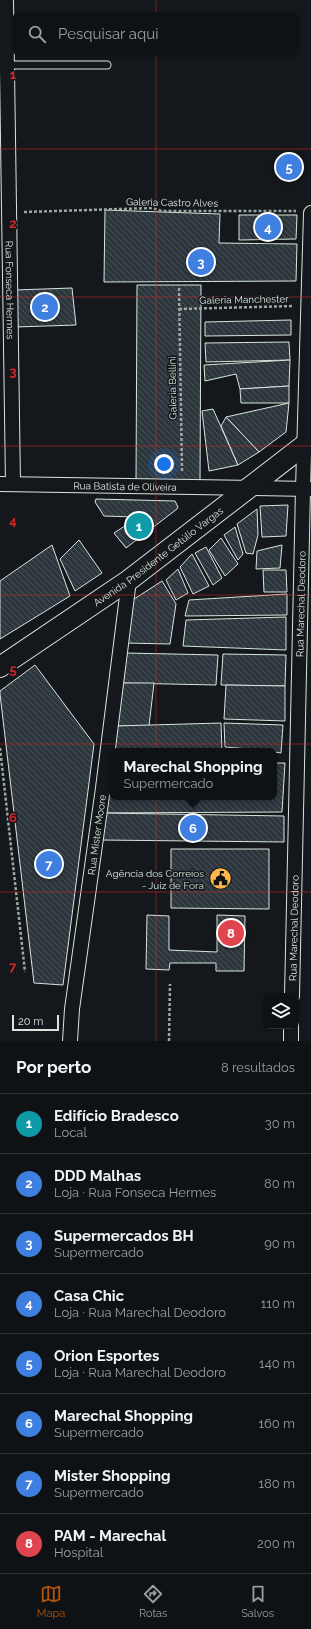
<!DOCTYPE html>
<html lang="pt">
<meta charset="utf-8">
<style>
body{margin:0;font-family:Raleway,sans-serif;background:#1d2022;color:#f1f3f6}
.controls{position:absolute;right:12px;bottom:12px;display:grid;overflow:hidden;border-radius:8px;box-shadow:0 1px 3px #0004}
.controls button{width:36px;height:36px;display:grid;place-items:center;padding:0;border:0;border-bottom:1px solid #2f3234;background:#0f1215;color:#f1f3f6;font:20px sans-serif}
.scale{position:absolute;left:12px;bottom:10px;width:47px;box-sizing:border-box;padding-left:4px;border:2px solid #d8e6dc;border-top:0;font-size:11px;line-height:14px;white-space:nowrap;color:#d8e6dc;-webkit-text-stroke:3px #14181c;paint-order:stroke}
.you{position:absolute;left:164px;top:464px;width:14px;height:14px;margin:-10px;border:3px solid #fff;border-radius:50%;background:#1a73e8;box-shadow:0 0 0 6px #1a73e833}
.badge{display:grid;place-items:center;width:26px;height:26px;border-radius:50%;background:#b45309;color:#fff;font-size:13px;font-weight:700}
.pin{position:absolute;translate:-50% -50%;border:2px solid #fff;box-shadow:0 1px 4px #0006}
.popup{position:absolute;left:109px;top:748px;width:168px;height:52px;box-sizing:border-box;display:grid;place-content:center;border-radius:8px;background:#0f1215;filter:drop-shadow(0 1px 3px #0005);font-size:13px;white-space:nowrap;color:#9b9ea0}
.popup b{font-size:15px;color:#f1f3f6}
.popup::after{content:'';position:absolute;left:50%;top:100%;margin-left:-8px;border:8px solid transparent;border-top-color:#0f1215}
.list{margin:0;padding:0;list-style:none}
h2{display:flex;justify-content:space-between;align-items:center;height:52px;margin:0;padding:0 16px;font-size:17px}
h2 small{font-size:13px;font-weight:400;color:#9b9ea0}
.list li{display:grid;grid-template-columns:26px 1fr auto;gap:12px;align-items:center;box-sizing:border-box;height:60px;padding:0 16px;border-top:1px solid #2f3234}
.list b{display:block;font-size:15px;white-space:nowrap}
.list p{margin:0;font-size:13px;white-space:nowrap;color:#9b9ea0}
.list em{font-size:13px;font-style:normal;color:#9b9ea0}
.icon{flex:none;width:22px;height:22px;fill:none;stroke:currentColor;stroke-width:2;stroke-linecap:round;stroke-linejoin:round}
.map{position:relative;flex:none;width:311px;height:1041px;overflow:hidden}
.search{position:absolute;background:#0f1215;box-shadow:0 1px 3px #0004;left:12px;right:12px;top:12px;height:44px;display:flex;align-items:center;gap:10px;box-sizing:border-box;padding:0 14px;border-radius:8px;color:#9b9ea0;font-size:15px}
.sheet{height:532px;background:#0f1215}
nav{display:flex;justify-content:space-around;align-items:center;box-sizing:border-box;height:56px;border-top:1px solid #2f3234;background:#0f1215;font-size:11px;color:#9b9ea0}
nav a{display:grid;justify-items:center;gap:2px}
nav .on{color:#b45309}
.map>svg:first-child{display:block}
.building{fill:url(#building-back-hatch);stroke:#d8e6dc}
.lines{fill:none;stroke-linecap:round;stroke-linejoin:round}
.lane-casing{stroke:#d8e6dc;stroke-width:9}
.street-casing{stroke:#d8e6dc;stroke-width:16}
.secondary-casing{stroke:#d8e6dc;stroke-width:22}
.path{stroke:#9da8a2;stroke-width:2.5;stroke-dasharray:3 2;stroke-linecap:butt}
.lane{stroke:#14181c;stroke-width:7}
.street{stroke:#14181c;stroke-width:14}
.secondary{stroke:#14181c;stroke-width:20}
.grid{fill:none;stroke:#d62828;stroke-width:1;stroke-opacity:0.55}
.labels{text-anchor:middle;stroke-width:3;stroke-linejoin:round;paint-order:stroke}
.street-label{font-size:10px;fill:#d8e6dc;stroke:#14181c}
.poi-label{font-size:10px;fill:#d8e6dc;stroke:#14181c;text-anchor:end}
.grid-label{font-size:13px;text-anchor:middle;font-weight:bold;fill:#d62828;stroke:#14181c;stroke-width:3;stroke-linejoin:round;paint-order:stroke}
</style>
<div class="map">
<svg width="311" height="1041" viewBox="0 0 311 1041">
<defs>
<pattern id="building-back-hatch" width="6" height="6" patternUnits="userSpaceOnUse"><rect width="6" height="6" fill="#2c363c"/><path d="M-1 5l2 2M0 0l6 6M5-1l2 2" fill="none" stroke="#4a5358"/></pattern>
</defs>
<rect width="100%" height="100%" fill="#14181c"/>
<!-- building -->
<g class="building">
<polygon points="105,210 220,214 219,243 297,244 296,281 104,282"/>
<polygon points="239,215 297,215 296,239 239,240"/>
<polygon points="137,285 201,285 200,481 136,481"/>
<polygon points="72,288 76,325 16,327 15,290"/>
<polygon points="291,320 291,335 205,336 205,322"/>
<polygon points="289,342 290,360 206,362 205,343"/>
<polygon points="290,360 289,386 240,389 236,374 205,381 204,365"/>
<polygon points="289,386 289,403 241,403 240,389"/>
<polygon points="289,403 286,432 259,452 226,417"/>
<polygon points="213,409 238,465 209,471 202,411"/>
<polygon points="226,417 259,452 238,465 221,426"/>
<polygon points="96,499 175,501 178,507 177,509 126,548 114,533 134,520 136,517 104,516 95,502"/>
<polygon points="288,505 286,536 262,537 260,506"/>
<polygon points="257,509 258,535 253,554 246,553 237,524"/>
<polygon points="235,527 243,554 238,560 224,535"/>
<polygon points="221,538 238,564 225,576 209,550"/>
<polygon points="79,540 102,573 75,591 60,559"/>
<polygon points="52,545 70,596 0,639 0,581"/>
<polygon points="282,545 280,568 256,569 257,551"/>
<polygon points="206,547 222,578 213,585 195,553"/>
<polygon points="192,554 209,586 193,594 180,567"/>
<polygon points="178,569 188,593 176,600 166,580"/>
<polygon points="263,570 286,570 287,592 264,592"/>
<polygon points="162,581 176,604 170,644 125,643 131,601"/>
<polygon points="287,594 287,615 185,616 189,600"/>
<polygon points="286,617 286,650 183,646 186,620"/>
<polygon points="126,653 218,655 216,685 122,683"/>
<polygon points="223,654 286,655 285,686 221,685"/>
<polygon points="35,665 94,744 63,985 34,983 0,694 0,691"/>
<polygon points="122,683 154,683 149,726 115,726"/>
<polygon points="226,685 285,686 285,721 224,719"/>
<polygon points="221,723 222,751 112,751 115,726"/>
<polygon points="224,723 283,725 281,753 274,752 274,751 225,747"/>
<polygon points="112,761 112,797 274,797 274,763 285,763 282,812 99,813"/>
<polygon points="103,813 284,816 284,842 100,840"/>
<polygon points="171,849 269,849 269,909 171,908"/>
<polygon points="147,915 169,916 169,950 217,952 217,915 245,916 244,971 216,971 216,963 170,963 169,970 146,969"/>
</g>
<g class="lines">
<defs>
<polyline id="lane" points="7,65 107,65"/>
<g id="street">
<path id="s1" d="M6,0L13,484"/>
<path id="s2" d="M0,484L311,489"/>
<path id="s3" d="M292,996L303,489L311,213"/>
<path id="s4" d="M70,1041L72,1009L103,788L129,580"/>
<polyline points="291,1041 291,1026"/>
</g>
<g id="secondary">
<path id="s5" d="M0,667L129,580L311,440"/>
</g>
</defs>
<!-- lane casing -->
<use href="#lane" class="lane-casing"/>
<!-- street casing -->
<use href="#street" class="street-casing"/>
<!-- secondary casing -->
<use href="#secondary" class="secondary-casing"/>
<!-- path -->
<g class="path">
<polyline points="24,212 152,208 162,211 296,211"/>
<polyline points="179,288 182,472"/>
<polyline points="179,309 294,306"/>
<polyline points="0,748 25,972"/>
<polyline points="169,1041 170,984"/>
</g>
<!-- lane -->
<use href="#lane" class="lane"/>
<!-- street -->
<use href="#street" class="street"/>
<!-- secondary -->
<use href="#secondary" class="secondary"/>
</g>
<!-- grid -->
<path class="grid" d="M156,0V15M156,53V1041M0,149H311M0,297H311M0,446H311M0,595H311M0,744H311M0,892H311"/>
<!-- icons -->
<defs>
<symbol id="civic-disc" viewBox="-11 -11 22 22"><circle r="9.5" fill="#ffb74d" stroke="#14181c"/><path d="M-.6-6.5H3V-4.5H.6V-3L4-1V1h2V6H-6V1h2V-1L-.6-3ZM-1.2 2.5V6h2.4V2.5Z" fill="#111"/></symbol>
</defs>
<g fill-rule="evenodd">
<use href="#civic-disc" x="208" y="866" width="25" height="25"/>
</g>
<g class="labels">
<!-- street labels -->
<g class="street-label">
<text transform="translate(172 202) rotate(1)" y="4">Galeria Castro Alves</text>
<text dy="4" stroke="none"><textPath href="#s1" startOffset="290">Rua Fonseca Hermes</textPath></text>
<text transform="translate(244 299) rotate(-1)" y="4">Galeria Manchester</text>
<text transform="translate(172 388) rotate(-91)" y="4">Galeria Bellini</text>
<text dy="4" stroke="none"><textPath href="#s2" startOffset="125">Rua Batista de Oliveira</textPath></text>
<text dy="4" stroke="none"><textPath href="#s5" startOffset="193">Avenida Presidente Getúlio Vargas</textPath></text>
<text dy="4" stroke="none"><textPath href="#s3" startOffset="392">Rua Marechal Deodoro</textPath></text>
<text dy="4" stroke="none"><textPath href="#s4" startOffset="208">Rua Mister Moore</textPath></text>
<text dy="4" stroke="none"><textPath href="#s3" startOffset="68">Rua Marechal Deodoro</textPath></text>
</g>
<!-- poi labels -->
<g class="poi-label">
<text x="204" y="877">Agência dos Correios<tspan x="204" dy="12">- Juiz de Fora</tspan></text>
</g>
</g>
<g class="grid-label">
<text x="13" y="79">1</text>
<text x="13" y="228">2</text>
<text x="13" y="376">3</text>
<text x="13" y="525">4</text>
<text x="13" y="674">5</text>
<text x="13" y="822">6</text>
<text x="13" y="971">7</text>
</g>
</svg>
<div class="controls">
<button><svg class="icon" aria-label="layers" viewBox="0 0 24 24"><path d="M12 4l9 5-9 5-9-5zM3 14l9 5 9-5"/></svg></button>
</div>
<div class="scale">20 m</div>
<div class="you"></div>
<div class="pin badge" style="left:139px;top:526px;background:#0f9aa8">1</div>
<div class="pin badge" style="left:45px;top:307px;background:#3f7fe0">2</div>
<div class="pin badge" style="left:201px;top:262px;background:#3f7fe0">3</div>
<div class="pin badge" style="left:268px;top:227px;background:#3f7fe0">4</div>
<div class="pin badge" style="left:289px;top:167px;background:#3f7fe0">5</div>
<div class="pin badge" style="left:193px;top:828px;background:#3f7fe0">6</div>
<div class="popup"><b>Marechal Shopping</b>Supermercado</div>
<div class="pin badge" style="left:49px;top:864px;background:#3f7fe0">7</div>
<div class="pin badge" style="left:231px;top:933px;background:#e0444e">8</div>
<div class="search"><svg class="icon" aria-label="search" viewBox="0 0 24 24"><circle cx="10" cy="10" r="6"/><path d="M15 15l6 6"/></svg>Pesquisar aqui</div>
</div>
<section class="sheet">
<h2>Por perto<small>8 resultados</small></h2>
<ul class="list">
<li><span class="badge" style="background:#0f9aa8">1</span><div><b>Edifício Bradesco</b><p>Local</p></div><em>30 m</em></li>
<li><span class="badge" style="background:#3f7fe0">2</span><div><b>DDD Malhas</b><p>Loja · Rua Fonseca Hermes</p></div><em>80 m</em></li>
<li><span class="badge" style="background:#3f7fe0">3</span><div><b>Supermercados BH</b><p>Supermercado</p></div><em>90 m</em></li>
<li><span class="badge" style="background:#3f7fe0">4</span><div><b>Casa Chic</b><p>Loja · Rua Marechal Deodoro</p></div><em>110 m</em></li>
<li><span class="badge" style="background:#3f7fe0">5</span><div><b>Orion Esportes</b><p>Loja · Rua Marechal Deodoro</p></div><em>140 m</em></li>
<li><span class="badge" style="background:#3f7fe0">6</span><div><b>Marechal Shopping</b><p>Supermercado</p></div><em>160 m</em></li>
<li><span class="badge" style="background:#3f7fe0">7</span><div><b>Mister Shopping</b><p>Supermercado</p></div><em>180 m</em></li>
<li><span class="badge" style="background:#e0444e">8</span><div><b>PAM - Marechal</b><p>Hospital</p></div><em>200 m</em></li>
</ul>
</section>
<nav>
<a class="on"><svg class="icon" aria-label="map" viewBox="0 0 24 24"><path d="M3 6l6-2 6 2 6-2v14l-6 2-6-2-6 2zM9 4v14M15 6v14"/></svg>Mapa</a>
<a><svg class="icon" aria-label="directions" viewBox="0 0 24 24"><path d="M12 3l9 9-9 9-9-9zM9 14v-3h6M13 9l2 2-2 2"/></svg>Rotas</a>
<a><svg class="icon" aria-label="saved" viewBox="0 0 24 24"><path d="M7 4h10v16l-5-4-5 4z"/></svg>Salvos</a>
</nav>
